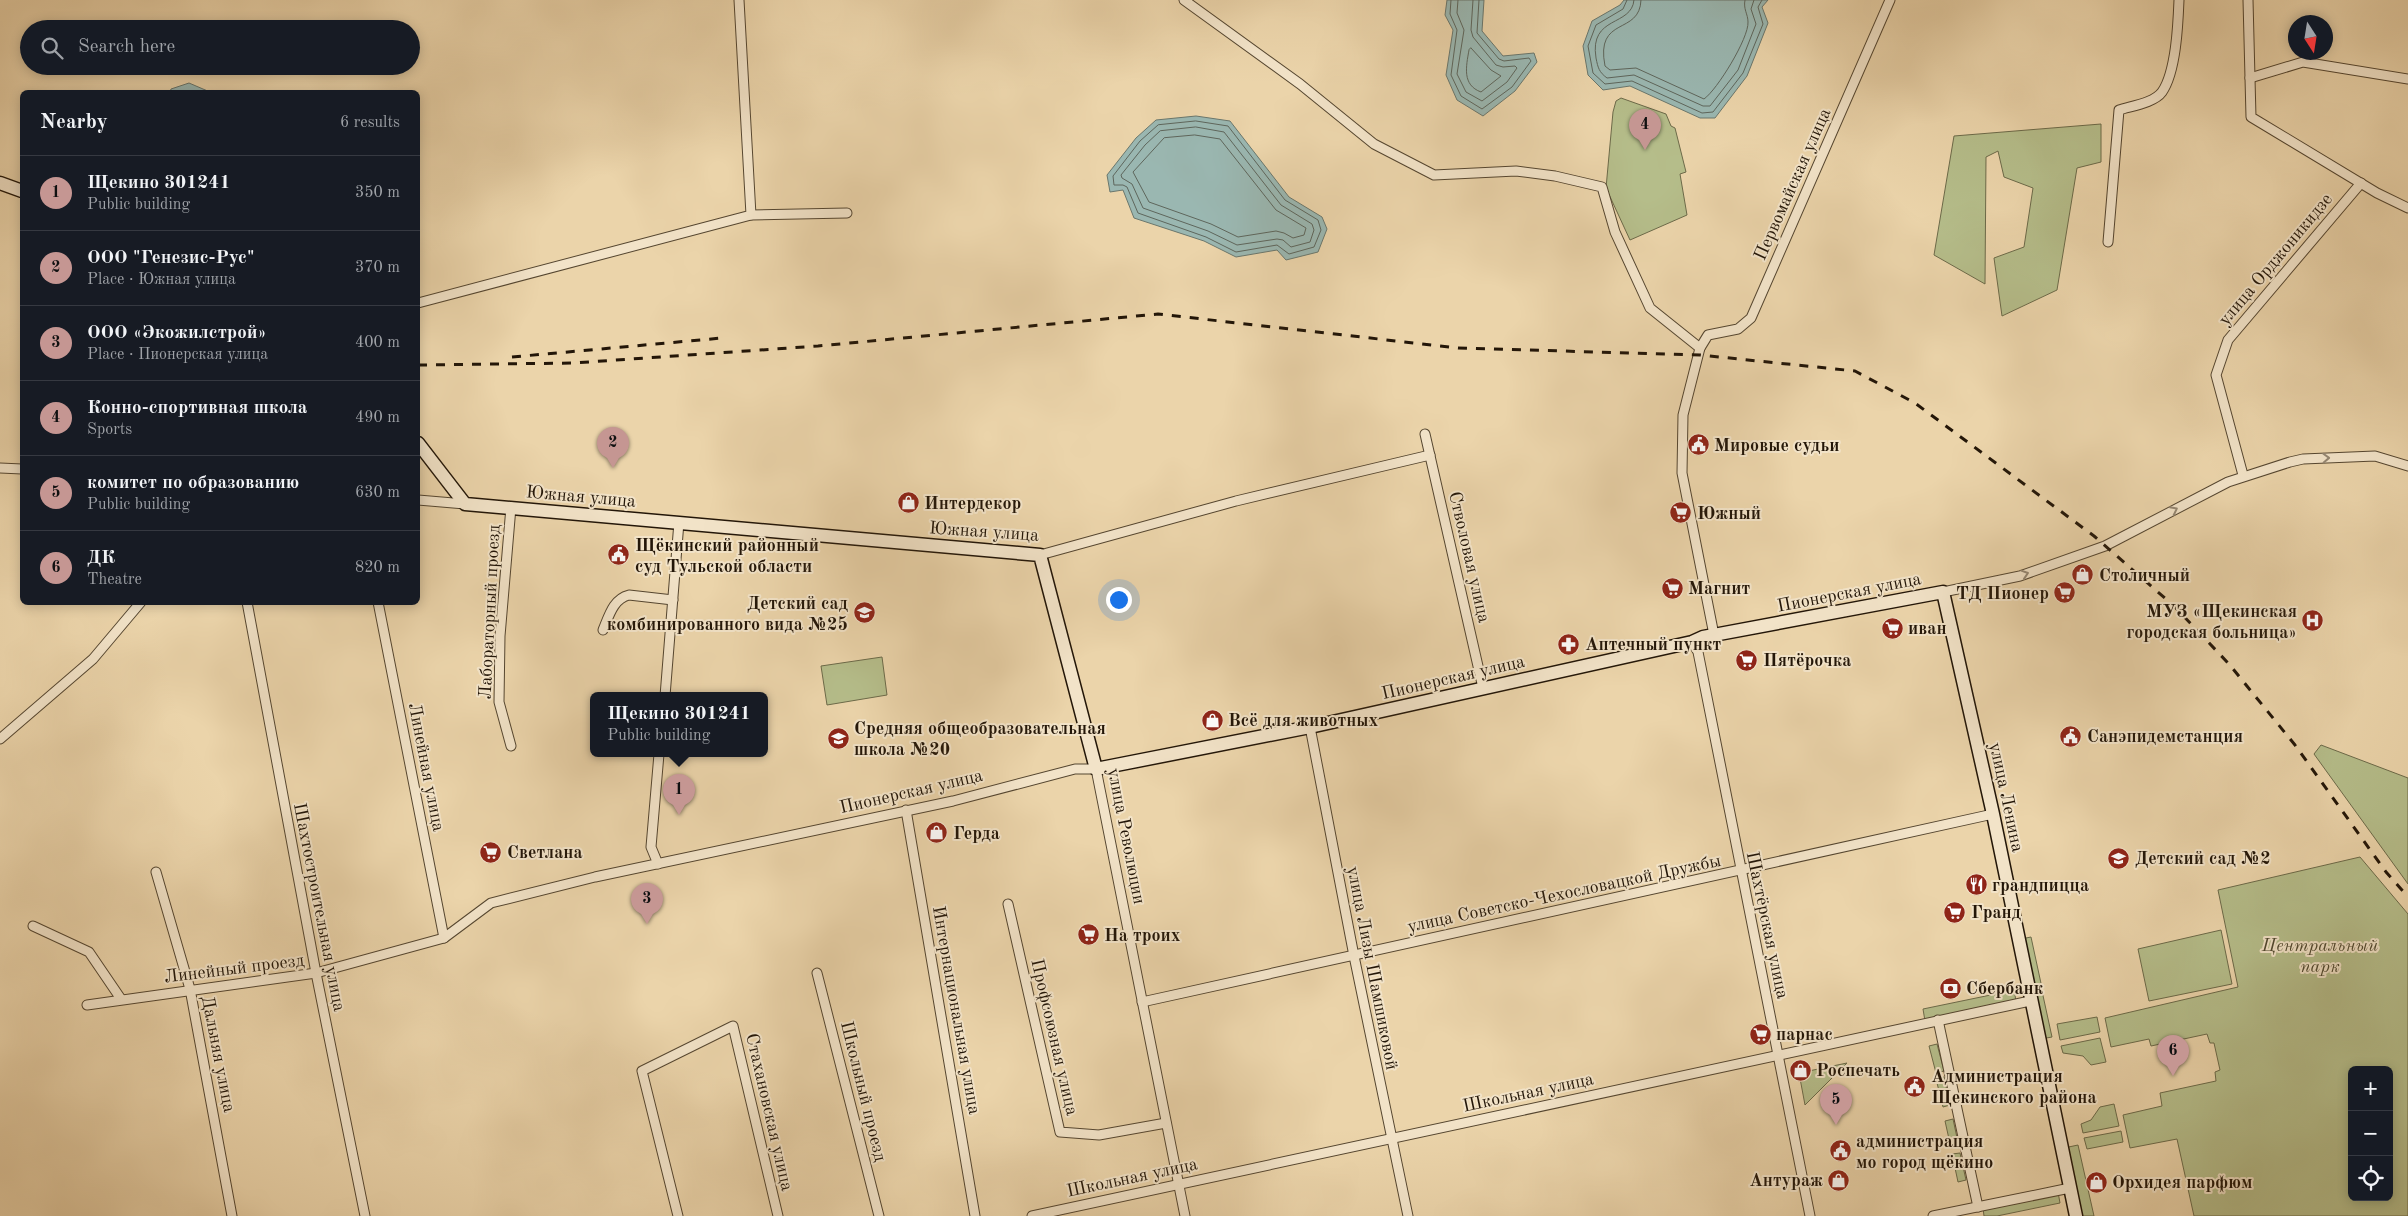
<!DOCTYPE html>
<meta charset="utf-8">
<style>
body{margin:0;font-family:"Old Standard TT",serif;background:#242831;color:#f1f3f6}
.controls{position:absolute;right:15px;bottom:15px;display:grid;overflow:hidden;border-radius:8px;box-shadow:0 2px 12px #0003}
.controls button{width:45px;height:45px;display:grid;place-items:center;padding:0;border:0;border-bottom:1px solid #363941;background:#171b24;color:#f1f3f6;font:25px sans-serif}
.compass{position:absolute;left:2288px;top:15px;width:45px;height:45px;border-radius:50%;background:#171b24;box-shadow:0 2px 12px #0003;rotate:168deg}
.you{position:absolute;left:1118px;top:599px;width:18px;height:18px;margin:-12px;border:4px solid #fff;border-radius:50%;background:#1a73e8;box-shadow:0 0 0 8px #1a73e833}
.badge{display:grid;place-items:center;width:32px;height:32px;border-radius:50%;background:#c59692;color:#111;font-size:16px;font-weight:700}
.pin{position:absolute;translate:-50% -41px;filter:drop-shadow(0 1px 2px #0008)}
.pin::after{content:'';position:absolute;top:26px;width:18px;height:15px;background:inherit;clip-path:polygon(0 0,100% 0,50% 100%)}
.popup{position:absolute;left:590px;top:692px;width:178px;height:65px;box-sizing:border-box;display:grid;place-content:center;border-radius:8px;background:#171b24;filter:drop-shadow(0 1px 4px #0005);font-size:16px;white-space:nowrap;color:#9ea1a6}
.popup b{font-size:19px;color:#f1f3f6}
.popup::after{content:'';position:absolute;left:50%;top:100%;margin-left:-10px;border:10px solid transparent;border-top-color:#171b24}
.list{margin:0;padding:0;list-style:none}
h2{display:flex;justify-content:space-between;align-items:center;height:65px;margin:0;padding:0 20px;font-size:21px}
h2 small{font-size:16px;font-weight:400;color:#9ea1a6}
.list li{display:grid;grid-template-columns:32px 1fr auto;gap:15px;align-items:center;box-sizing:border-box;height:75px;padding:0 20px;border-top:1px solid #363941}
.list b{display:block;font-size:19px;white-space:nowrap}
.list p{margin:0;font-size:16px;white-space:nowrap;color:#9ea1a6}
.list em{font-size:16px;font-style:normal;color:#9ea1a6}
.icon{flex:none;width:28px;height:28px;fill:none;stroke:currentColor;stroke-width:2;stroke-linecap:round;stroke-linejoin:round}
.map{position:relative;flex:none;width:2408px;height:1216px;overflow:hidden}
.search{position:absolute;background:#171b24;box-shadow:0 2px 12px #0003;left:20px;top:20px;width:400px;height:55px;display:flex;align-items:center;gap:12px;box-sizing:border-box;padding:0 18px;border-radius:28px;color:#9ea1a6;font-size:19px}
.panel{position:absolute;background:#171b24;box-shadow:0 2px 12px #0003;left:20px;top:90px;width:400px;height:515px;border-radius:8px}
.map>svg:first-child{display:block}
.green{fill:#b5bd8a;stroke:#6c6a49;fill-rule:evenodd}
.water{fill:#9ab7b1;stroke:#6a776d}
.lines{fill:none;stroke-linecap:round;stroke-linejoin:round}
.shore{stroke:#5e665c;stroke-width:1}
.street-casing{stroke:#554630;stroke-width:11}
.secondary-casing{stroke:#231608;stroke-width:15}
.street{stroke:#f2e3c8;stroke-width:9}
.secondary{stroke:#f2e3c8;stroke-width:12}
.rail{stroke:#231608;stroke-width:3;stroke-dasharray:9 9;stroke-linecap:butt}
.oneway{stroke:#958772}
.labels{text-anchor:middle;stroke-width:4;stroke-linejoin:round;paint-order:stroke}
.street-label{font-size:18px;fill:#231608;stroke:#f2e3c8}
.poi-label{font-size:18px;font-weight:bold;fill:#231608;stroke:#f2e3c8;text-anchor:start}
.park-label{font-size:18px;font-style:italic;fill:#4f482f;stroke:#f2e3c8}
</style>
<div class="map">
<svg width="2408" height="1216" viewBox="0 0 2408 1216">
<rect width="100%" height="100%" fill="#ebd4aa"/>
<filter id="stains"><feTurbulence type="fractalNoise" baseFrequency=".004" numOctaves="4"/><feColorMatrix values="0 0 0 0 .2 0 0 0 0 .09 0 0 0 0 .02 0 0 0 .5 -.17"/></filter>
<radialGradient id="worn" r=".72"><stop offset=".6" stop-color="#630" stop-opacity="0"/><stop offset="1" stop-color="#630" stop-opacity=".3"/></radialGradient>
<!-- green -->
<g class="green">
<polygon points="1621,98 1666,114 1671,126 1675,128 1686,172 1680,174 1687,215 1630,240 1606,188 1613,112 1616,101"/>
<polygon points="2101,124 2101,162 2077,168 2057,290 2002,316 1994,258 2024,247 2033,188 2004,177 1998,151 1986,157 1985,284 1934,255 1954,136"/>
<polygon points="882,657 887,695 827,705 821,666"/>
<polygon points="2321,745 2408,778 2408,884 2314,754"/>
<path d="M2360,857L2408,914V1216H2194L2177,1139L2130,1148L2123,1115L2162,1106L2160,1093L2216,1081L2215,1072L2220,1070L2214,1043H2210L2207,1034L2151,1046L2149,1039L2111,1047L2105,1018L2238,987L2218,890ZM2352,1070H2389V1197H2352Z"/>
<polygon points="2221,930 2232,984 2149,1001 2138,949"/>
<polygon points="2031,937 2042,988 2031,990 2021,939"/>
<polygon points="2010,991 2015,995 2016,1002 1925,1021 1923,1009"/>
<polygon points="2042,991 2052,1037 2041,1039 2031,994"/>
<polygon points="2097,1017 2100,1032 2060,1040 2057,1024"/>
<polygon points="2100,1038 2106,1062 2091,1065 2083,1056 2063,1053 2061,1046"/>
<polygon points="1937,1044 1944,1071 1936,1073 1929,1046"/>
<polygon points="1847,1063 1805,1105 1799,1073"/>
<polygon points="1944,1077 1950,1105 1943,1107 1936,1079"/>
<polygon points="2114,1104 2119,1126 2083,1133 2081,1124 2091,1120 2100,1107"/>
<polygon points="1953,1119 1959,1147 1951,1148 1945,1121"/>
<polygon points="2121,1131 2123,1142 2087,1149 2084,1138"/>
<polygon points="2078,1145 2094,1216 2078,1216 2064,1148"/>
<polygon points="1960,1153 1966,1180 1958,1182 1952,1154"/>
<polygon points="2058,1192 2060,1203 1997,1216 1984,1216 1983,1208"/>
</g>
<!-- water -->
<g class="water">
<polygon points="1447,0 1484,0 1482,31 1503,56 1534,53 1537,62 1515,91 1483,116 1457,100 1446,75 1453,30 1445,15"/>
<polygon points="1624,0 1768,0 1762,7 1768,23 1747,76 1715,118 1700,118 1630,86 1603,90 1588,75 1583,46 1592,21 1620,5"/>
<polygon points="189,83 210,92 211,92 170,92 171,89"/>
<polygon points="1196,116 1230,121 1289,197 1322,217 1327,229 1318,252 1286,260 1277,250 1236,257 1204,241 1134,218 1123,190 1110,192 1107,175 1136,138 1156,120"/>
</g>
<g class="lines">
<!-- shore -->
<g class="shore">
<polyline points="1451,0 1450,14 1457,30 1451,75 1461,96 1482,109 1512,87 1531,61 1529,58 1504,61 1499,59 1477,33 1479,0"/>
<polyline points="1458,0 1457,13 1464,30 1457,74 1466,92 1482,101 1507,82 1517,68 1515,66 1503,67 1496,65 1473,37 1471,30 1473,0"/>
<polyline points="1627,0 1623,9 1596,25 1588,46 1593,73 1605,84 1632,81 1702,113 1713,112 1743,73 1763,24 1758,7 1762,0"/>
<path d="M1634,0C1632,27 1589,15 1596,58C1598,68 1599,72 1607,78L1634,75L1703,106H1710L1738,70L1756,24L1751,9L1754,0"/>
<path d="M1641,0C1640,36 1595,15 1605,66L1610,70L1636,68L1704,99C1717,90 1749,38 1748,22C1748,14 1743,9 1745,0"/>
<path d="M1471,48L1491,70L1501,76L1481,92C1462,85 1466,67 1469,50Z"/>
<polygon points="1196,121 1228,126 1285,200 1318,220 1321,230 1314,247 1289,254 1277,245 1236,252 1206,237 1138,213 1127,187 1123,185 1114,185 1113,176 1140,141 1158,125"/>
<polygon points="1196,127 1224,132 1281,205 1312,224 1314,230 1310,242 1291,247 1283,240 1277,239 1237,245 1208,231 1143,208 1132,184 1122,178 1121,175 1145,145 1160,131"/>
<polygon points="1195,135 1220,139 1276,210 1306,228 1304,235 1293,238 1284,233 1276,231 1238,237 1211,224 1149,202 1133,172 1164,138"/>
</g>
<defs>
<g id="street">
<polyline points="1184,0 1300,84 1374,144 1434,175 1516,171 1555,176 1602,187 1615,232 1650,308 1700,348"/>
<polyline points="2248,0 2251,117 2377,193 2408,208"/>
<polyline points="2250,78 2303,62 2408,79"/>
<polyline points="751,215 847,213"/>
<path d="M2108,242L2119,110C2131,106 2154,103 2162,92C2176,72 2178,25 2179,0"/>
<polyline points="418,303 751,215 739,0"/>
<polyline points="1425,434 1483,688"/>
<polyline points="0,468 22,469"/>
<polyline points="2243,475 2216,375 2228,340 2361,183"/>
<polyline points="418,500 465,504"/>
<polyline points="511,507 500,636 499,702 511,746"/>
<polyline points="1040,555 1236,501 1430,455"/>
<polyline points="1943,592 2020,576 2105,546 2228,482 2290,462 2303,459 2375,456 2408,466"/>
<polyline points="247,602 316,973 365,1216"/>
<polyline points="378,602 444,938"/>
<path d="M603,630C609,616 613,599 629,595L673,600"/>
<polyline points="1714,635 1682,473 1683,415 1700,348 1708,335 1738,329 1751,318 1890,0"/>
<polyline points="1692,642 1698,652 1810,1216"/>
<polyline points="665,696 679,522"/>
<polyline points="1310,727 1354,956 1408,1216"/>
<polyline points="0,739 93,659 141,602"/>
<polyline points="906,810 975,1216"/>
<polyline points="658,864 651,847 659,754"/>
<polyline points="156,872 190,989 232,1216"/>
<polyline points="1008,904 1060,1132 1099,1135 1166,1123"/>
<polyline points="33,926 89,952 121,999"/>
<polyline points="817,973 879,1216"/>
<polyline points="1142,1002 1993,814"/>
<polyline points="87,1005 316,973 444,938 491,903 595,877 953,801 1075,769 1096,769 1185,1216"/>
<polyline points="1938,1020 1978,1207"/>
<polyline points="678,1216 642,1071 733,1026 778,1216"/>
<polyline points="1032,1216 2030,1001"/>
<polyline points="1933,1216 2070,1188"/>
</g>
<g id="secondary">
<polyline points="0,183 22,191"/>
<polyline points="418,443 465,504 1040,555 1096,769 1310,727 1692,642 1703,637 1943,592 1993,814 2076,1216"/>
</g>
</defs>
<!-- street casing -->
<use href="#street" class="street-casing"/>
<!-- secondary casing -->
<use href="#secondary" class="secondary-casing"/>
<!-- street -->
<use href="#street" class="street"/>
<!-- secondary -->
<use href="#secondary" class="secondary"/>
<!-- rail -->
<g class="rail">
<polyline points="512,357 722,338"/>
<polyline points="418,365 574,363 818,346 1158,314 1458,348 1700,355 1855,371 1915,403 2094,536 2175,607 2229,664 2295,745 2386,872 2408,897"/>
</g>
</g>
<!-- one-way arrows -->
<defs><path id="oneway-chevron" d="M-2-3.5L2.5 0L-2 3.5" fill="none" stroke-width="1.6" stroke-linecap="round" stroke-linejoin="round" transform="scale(1.25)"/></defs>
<g class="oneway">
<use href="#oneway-chevron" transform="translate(2326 458) rotate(-2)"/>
<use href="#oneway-chevron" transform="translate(2174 510) rotate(-27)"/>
<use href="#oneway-chevron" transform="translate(2025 574) rotate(-18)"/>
</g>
<!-- icons -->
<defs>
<symbol id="civic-disc" viewBox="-11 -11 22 22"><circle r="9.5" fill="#8f2418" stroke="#f2e3c8"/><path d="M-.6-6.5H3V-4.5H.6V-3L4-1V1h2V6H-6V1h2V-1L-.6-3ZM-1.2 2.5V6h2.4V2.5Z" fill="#fff"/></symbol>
<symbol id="shop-disc" viewBox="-11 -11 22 22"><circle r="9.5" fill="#8f2418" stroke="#f2e3c8"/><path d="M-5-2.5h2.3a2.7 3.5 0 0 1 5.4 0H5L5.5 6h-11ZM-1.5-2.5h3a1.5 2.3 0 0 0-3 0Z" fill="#fff"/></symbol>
<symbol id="supermarket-disc" viewBox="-11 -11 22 22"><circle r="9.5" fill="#8f2418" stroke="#f2e3c8"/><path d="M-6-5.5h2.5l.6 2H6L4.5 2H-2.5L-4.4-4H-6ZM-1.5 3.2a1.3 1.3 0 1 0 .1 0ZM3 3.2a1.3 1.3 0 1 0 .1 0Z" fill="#fff"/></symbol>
<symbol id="school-disc" viewBox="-11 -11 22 22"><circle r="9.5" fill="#8f2418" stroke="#f2e3c8"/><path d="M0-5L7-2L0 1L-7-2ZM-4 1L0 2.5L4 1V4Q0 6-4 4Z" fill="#fff"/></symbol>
<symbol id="hospital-disc" viewBox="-11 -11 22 22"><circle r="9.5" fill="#8f2418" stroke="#f2e3c8"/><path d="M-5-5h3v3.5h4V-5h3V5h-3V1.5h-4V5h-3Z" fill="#fff"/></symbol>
<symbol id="pharmacy-disc" viewBox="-11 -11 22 22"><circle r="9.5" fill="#8f2418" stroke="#f2e3c8"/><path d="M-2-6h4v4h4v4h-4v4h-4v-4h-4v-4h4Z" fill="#fff"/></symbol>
<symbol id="restaurant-disc" viewBox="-11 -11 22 22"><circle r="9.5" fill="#8f2418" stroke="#f2e3c8"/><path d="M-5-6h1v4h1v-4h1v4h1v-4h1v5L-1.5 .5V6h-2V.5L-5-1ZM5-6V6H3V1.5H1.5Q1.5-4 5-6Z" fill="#fff"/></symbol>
<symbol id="bank-disc" viewBox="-11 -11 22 22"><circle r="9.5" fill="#8f2418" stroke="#f2e3c8"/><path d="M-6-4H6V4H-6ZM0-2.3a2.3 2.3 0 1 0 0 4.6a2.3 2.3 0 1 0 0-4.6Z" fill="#fff"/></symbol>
</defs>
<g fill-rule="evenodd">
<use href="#civic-disc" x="1686" y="432" width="25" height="25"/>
<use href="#shop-disc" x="896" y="490" width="25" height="25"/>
<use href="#supermarket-disc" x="1668" y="500" width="25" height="25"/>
<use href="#civic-disc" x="606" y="542" width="25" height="25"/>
<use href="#shop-disc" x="2070" y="562" width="25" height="25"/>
<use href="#supermarket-disc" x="1660" y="576" width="25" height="25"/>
<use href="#supermarket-disc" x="2052" y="580" width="25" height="25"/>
<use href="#school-disc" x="852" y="600" width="25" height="25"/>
<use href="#hospital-disc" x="2300" y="608" width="25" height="25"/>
<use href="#supermarket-disc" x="1880" y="616" width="25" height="25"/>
<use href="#pharmacy-disc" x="1556" y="632" width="25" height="25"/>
<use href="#supermarket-disc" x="1734" y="648" width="25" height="25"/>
<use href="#shop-disc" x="1200" y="708" width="25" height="25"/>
<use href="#civic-disc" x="2058" y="724" width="25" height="25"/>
<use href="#school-disc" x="826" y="726" width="25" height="25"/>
<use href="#shop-disc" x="924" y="820" width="25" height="25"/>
<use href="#supermarket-disc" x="478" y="840" width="25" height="25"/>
<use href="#school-disc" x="2106" y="846" width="25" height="25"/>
<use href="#restaurant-disc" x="1964" y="872" width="25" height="25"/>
<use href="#supermarket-disc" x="1942" y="900" width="25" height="25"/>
<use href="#supermarket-disc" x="1076" y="922" width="25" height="25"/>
<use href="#bank-disc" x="1938" y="976" width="25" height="25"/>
<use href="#supermarket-disc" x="1748" y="1022" width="25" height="25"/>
<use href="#shop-disc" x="1788" y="1058" width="25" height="25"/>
<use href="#civic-disc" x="1902" y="1074" width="25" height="25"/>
<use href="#civic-disc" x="1828" y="1138" width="25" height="25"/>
<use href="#shop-disc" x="1826" y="1168" width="25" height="25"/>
<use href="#shop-disc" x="2084" y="1170" width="25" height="25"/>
</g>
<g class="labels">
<!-- street labels -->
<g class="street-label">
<text transform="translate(1792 184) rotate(-66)" y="6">Первомайская улица</text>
<text transform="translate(2275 259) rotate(-50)" y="6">улица Орджоникидзе</text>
<text transform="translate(581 496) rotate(5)" y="6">Южная улица</text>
<text transform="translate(984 531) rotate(4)" y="6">Южная улица</text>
<text transform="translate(1470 557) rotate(77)" y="6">Стволовая улица</text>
<text transform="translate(1849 592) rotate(-11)" y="6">Пионерская улица</text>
<text transform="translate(489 612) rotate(-87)" y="6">Лабораторный проезд</text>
<text transform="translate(1453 677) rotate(-13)" y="6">Пионерская улица</text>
<text transform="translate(427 767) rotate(79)" y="6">Линейная улица</text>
<text transform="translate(911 791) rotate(-13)" y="6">Пионерская улица</text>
<text transform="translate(2007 797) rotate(78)" y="6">улица Ленина</text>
<text transform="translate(1127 836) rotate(79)" y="6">улица Революции</text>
<text transform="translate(1564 893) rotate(-12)" y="6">улица Советско-Чехословацкой Дружбы</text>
<text transform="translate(320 907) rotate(79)" y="6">Шахтостроительная улица</text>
<text transform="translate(1768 925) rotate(78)" y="6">Шахтёрская улица</text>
<text transform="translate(234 968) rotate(-7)" y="6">Линейный проезд</text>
<text transform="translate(1373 968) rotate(79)" y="6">улица Лизы Шамшиковой</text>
<text transform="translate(957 1010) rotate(80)" y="6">Интернациональная улица</text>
<text transform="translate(1055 1037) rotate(77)" y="6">Профсоюзная улица</text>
<text transform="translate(219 1054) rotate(79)" y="6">Дальняя улица</text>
<text transform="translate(864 1091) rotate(76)" y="6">Школьный проезд</text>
<text transform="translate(1528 1092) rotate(-12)" y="6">Школьная улица</text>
<text transform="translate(770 1112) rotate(77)" y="6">Стахановская улица</text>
<text transform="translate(1132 1177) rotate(-12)" y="6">Школьная улица</text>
</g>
<!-- poi labels -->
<g class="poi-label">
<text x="1714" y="451">Мировые судьи</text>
<text x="924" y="509">Интердекор</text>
<text x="1697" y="519">Южный</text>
<text x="635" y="551">Щёкинский районный<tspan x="635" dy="21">суд Тульской области</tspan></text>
<text x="2099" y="581">Столичный</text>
<text x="1688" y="594">Магнит</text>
<text x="2049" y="599" text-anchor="end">ТД Пионер</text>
<text x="848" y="609" text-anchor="end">Детский сад<tspan x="848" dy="21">комбинированного вида №25</tspan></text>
<text x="2297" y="617" text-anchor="end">МУЗ «Щекинская<tspan x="2297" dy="21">городская больница»</tspan></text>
<text x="1908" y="634">иван</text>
<text x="1585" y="650">Аптечный пункт</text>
<text x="1763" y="666">Пятёрочка</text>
<text x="1228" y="726">Всё для животных</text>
<text x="854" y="734">Средняя общеобразовательная<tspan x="854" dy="21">школа №20</tspan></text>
<text x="2087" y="742">Санэпидемстанция</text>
<text x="953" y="839">Герда</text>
<text x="507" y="858">Светлана</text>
<text x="2135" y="864">Детский сад №2</text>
<text x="1992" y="891">грандпицца</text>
<text x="1971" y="918">Гранд</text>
<text x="1104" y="941">На троих</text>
<text x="1966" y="994">Сбербанк</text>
<text x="1776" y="1040">парнас</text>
<text x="1816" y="1076">Роспечать</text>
<text x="1931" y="1082">Администрация<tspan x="1931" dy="21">Щекинского района</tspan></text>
<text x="1856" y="1147">администрация<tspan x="1856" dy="21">мо город щёкино</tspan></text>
<text x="1823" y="1186" text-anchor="end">Антураж</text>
<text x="2112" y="1188">Орхидея парфюм</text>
</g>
<!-- park labels -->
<g class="park-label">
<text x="2320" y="951">Центральный<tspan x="2320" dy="21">парк</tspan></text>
</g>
</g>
<rect width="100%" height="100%" filter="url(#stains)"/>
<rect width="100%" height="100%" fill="url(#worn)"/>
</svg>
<div class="controls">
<button>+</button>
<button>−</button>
<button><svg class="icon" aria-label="locate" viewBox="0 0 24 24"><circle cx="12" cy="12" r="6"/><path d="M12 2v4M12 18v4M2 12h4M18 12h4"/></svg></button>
</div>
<svg class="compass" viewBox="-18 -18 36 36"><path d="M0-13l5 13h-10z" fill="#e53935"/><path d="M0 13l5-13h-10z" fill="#9ea1a6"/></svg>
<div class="you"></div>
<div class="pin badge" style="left:679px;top:815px">1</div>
<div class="popup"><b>Щекино 301241</b>Public building</div>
<div class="pin badge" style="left:613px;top:468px">2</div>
<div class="pin badge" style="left:647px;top:924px">3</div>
<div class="pin badge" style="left:1645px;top:150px">4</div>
<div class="pin badge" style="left:1836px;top:1125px">5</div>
<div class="pin badge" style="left:2173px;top:1076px">6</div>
<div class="search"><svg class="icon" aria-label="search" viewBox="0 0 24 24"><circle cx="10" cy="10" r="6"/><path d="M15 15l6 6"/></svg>Search here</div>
<section class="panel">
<h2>Nearby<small>6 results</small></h2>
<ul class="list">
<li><span class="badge">1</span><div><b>Щекино 301241</b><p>Public building</p></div><em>350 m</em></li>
<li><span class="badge">2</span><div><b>ООО &quot;Генезис-Рус&quot;</b><p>Place · Южная улица</p></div><em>370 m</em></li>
<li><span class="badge">3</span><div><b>ООО «Экожилстрой»</b><p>Place · Пионерская улица</p></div><em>400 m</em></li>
<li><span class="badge">4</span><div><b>Конно-спортивная школа</b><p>Sports</p></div><em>490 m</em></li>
<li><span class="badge">5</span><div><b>комитет по образованию</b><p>Public building</p></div><em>630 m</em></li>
<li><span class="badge">6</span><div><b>ДК</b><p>Theatre</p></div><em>820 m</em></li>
</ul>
</section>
</div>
